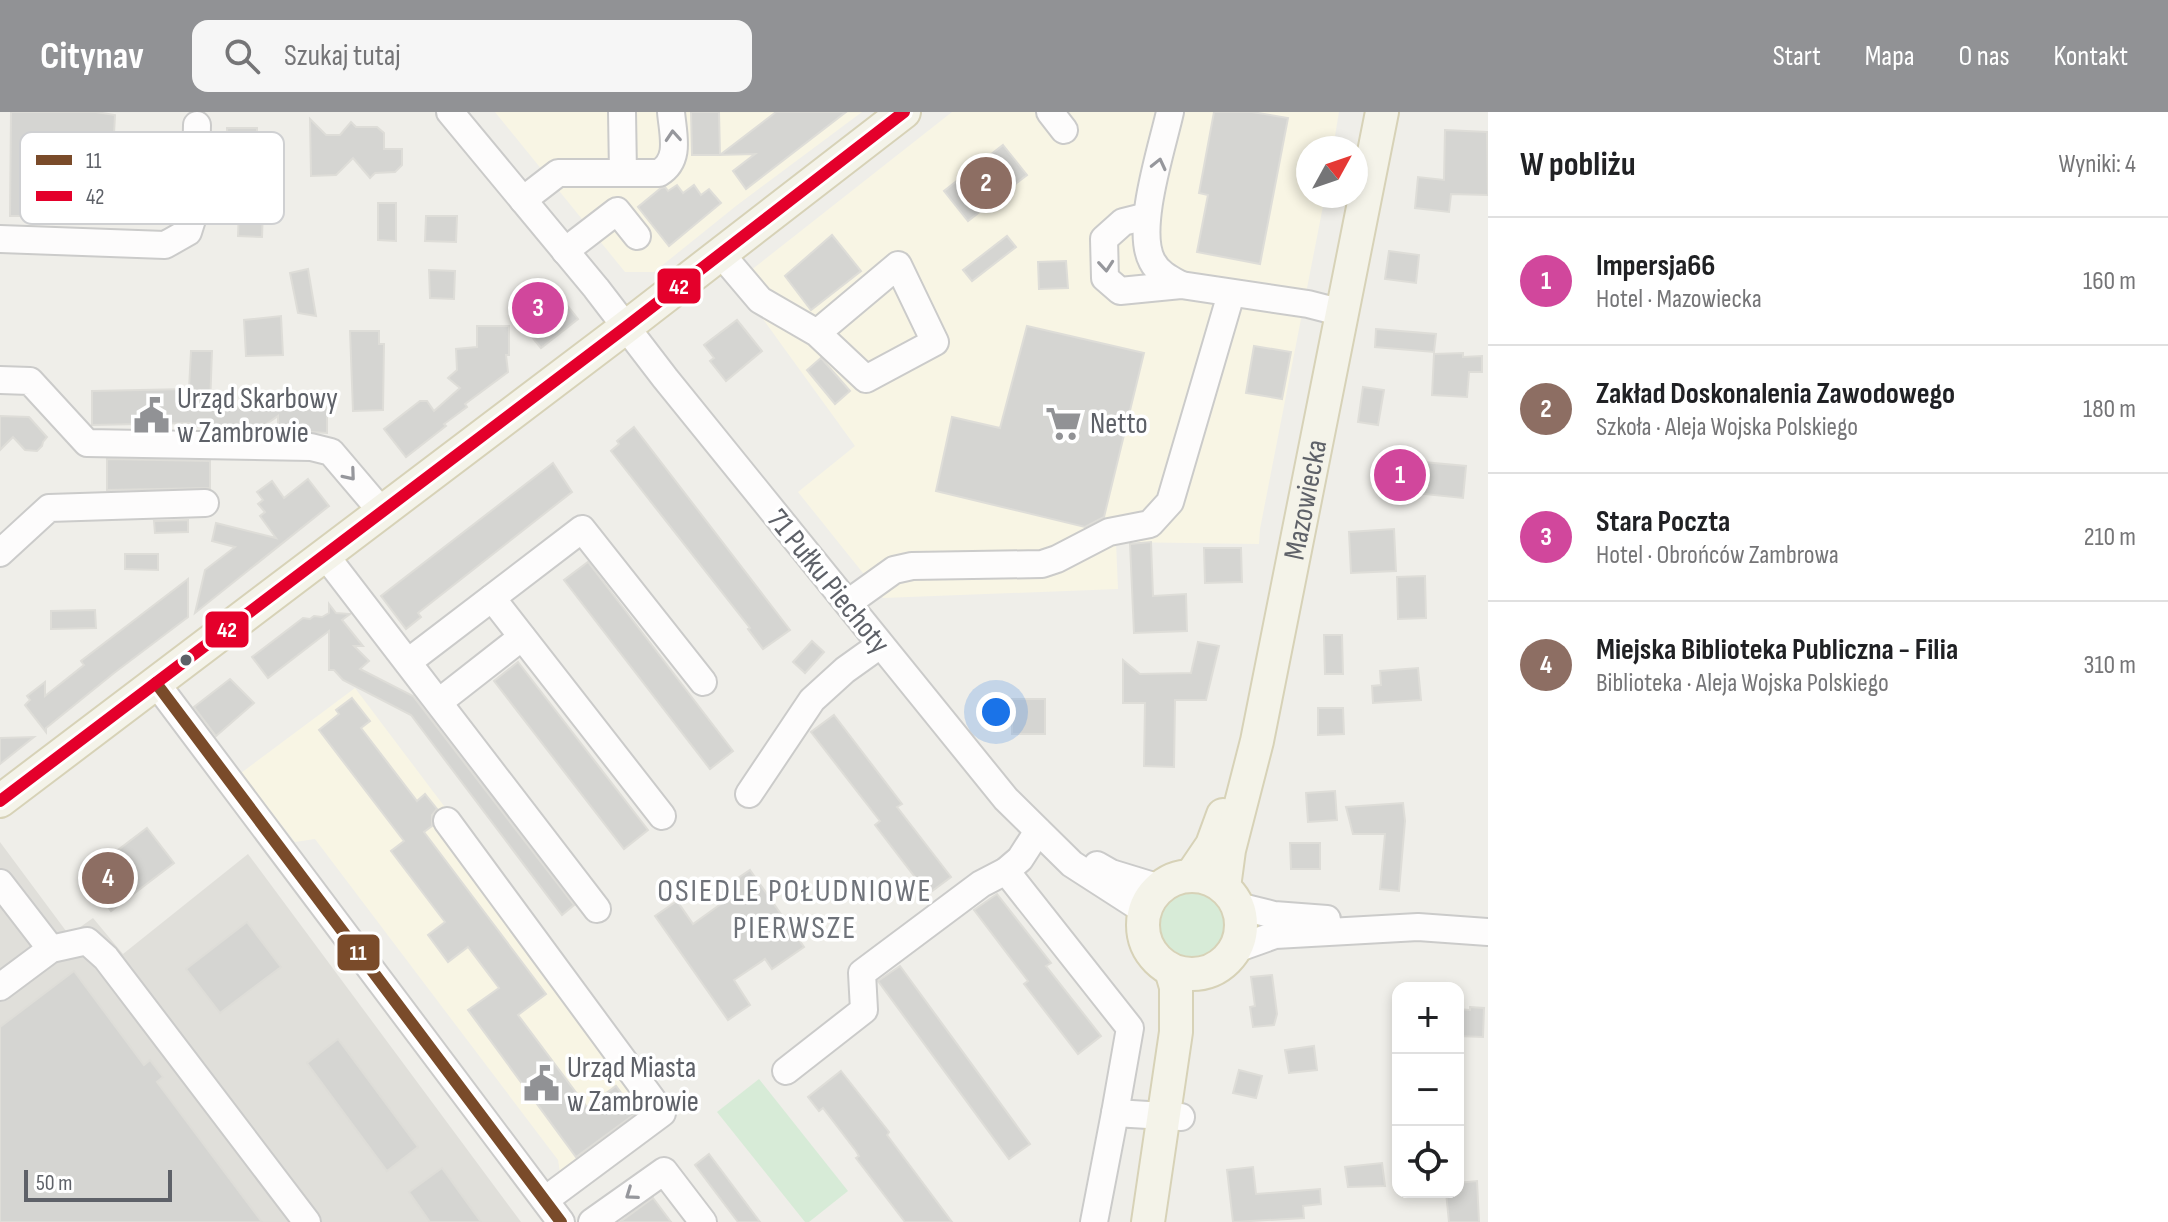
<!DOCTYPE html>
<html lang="pl">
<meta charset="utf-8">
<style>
body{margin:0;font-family:"Sofia Sans Condensed",sans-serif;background:#f6f6f6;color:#202124}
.controls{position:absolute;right:24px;bottom:24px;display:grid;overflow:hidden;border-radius:16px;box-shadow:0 4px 12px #0003}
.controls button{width:72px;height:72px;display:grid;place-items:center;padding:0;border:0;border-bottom:2px solid #e0e0e0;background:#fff;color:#202124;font:40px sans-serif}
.compass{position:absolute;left:1296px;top:24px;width:72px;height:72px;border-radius:50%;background:#fff;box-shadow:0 4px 12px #0003;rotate:50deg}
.scale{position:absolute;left:24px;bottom:20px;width:148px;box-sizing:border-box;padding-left:8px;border:4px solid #5e6168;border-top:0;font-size:22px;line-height:28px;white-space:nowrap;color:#5e6168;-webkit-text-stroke:6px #fff;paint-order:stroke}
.you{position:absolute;left:996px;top:600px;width:28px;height:28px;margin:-20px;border:6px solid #fff;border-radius:50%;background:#1a73e8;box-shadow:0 0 0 12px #1a73e833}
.badge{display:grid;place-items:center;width:52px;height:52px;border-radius:50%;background:#919295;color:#fff;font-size:26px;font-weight:700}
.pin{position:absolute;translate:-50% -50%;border:4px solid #fff;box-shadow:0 2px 8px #0006}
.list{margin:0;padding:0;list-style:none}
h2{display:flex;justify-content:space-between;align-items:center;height:104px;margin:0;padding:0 32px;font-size:34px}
h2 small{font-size:26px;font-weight:400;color:#757577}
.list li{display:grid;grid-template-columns:52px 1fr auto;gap:24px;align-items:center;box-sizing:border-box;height:128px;padding:0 32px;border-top:2px solid #e0e0e0}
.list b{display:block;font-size:30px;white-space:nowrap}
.list p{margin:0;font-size:26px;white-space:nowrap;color:#757577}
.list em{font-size:26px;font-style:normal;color:#757577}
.icon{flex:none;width:44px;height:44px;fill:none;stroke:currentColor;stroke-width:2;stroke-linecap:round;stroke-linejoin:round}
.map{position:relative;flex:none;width:1488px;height:1110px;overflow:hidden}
header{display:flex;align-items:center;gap:48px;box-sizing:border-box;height:112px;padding:0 40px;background:#919295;color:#fff}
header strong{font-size:38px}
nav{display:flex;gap:44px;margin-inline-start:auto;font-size:28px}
.search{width:560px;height:72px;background:#f6f6f6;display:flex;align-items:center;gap:20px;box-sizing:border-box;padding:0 28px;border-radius:16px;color:#757577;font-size:30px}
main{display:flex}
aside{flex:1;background:#fff}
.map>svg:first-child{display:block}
.commercial{fill:#f8f5e4}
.industrial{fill:#e0dfda}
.green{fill:#d7ebd7}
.building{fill:#d5d5d2;stroke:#deddd8;stroke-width:2}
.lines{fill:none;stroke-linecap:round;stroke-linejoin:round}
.minor-casing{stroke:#cbcbca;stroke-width:30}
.major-casing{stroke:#d7d2b7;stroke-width:36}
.minor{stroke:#fdfcfc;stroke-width:26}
.major{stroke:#f4f3e9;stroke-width:32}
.bus-1-casing{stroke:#fff;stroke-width:18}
.bus-2-casing{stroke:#fff;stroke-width:18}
.bus-1{stroke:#7a4b2a;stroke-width:12}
.bus-2{stroke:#e4002b;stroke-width:12}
.oneway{stroke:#96979c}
.bus-dot{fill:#5e6168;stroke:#fff;stroke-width:3}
.labels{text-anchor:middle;stroke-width:7;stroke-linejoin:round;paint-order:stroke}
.poi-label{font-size:30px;fill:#5e6168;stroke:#fff;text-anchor:start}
.street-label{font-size:30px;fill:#5e6168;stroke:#fff}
.neighbourhood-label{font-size:32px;letter-spacing:2px;fill:#6f737a;stroke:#fff}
.key{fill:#fff;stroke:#cfd0d2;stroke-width:2}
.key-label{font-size:22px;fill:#5e6168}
.line-badge{stroke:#fff;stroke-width:3}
.badge-label{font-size:22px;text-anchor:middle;font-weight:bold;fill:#fff}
</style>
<header>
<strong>Citynav</strong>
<div class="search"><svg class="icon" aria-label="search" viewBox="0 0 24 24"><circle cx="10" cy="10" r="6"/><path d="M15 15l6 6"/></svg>Szukaj tutaj</div>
<nav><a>Start</a><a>Mapa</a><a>O nas</a><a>Kontakt</a></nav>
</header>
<main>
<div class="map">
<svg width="1488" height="1110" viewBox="0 0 1488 1110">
<rect width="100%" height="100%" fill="#efeee9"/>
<!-- commercial -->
<g class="commercial">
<polygon points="495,0 862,0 736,94 654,160 625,160"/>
<polygon points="952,0 1339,0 1333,36 1308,36 1308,84 1325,84 1260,417 1259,432 1116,430 1118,477 883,486 798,380 855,334 736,170"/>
<polygon points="355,576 674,999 564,1085 558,1048 315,727 295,730 241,661"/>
</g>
<!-- industrial -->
<polygon class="industrial" points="0,730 69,823 93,806 123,842 248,742 521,1110 0,1110"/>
<!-- green -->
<g class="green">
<circle cx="1192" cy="814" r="33"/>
<polygon points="759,967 848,1079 809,1110 805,1110 717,1000"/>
</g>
<!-- building -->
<g class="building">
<polygon points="11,0 96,0 115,3 114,22 108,23 108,47 83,46 82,64 45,62 45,104 10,104"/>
<polygon points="691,0 719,0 720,43 692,43"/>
<polygon points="776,0 846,0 746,77 733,59 755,42 720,43"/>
<polygon points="1214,0 1252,0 1288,6 1260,152 1197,140 1208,83 1199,81"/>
<polygon points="310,7 326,23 340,23 351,10 356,15 377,15 384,21 384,37 402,37 402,53 395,60 375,61 370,66 353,46 336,63 311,64"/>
<polygon points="227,16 257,16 257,29 261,29 262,51 259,51 258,64 228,64"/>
<polygon points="1445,18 1487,20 1488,83 1451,82 1449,100 1415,96 1418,65 1444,68"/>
<polygon points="1003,33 1027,63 968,109 944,79"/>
<polygon points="677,73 683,81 694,73 701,83 709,77 721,91 669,134 638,95 661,76 665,75 668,79"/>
<polygon points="378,91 396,91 396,129 378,128"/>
<polygon points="239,98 263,98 262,125 238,124"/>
<polygon points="426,104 457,104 456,130 425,129"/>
<polygon points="832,123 861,159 811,198 785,164"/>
<polygon points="1007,124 1016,135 972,169 963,158"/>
<polygon points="1389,139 1419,143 1416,171 1385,167"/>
<polygon points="1066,149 1068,176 1039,177 1038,150"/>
<polygon points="308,157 316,204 298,201 290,161"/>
<polygon points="429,158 455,159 454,187 430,186"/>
<polygon points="536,179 546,192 558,182 578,207 541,236 523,214 539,214 521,191"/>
<polygon points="281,204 283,243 246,244 244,208"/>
<polygon points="737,208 762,239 726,269 710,249 714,246 704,233"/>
<polygon points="477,214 509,214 509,243 506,243 508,260 465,292 467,295 444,312 446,314 406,345 384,317 420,289 427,289 434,299 460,276 448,266 457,258 456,237 477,235"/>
<polygon points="1027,214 1144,241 1104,405 1085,415 936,379 952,305 1000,316"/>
<polygon points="1376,217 1436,222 1434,240 1375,235"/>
<polygon points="350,219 379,219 379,232 384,232 383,298 353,299"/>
<polygon points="1254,234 1291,240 1282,287 1246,281"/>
<polygon points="191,239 212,239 210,294 278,297 296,295 296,290 327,290 327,321 278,318 278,304 258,318 213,317 210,315 190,314 190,311 92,313 92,279 189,277"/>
<polygon points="1463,241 1463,245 1482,244 1482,260 1469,260 1467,285 1432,283 1434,242"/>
<polygon points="821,246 850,279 835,292 807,258"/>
<polygon points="1363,275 1384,278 1378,313 1358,310"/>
<polygon points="0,304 29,305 47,325 43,330 42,334 37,339 25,338 13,325 0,338"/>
<polygon points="634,315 790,518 763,537 748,517 750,516 611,339 619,332 617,329"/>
<polygon points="107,347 210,349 210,376 107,378"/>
<polygon points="1390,347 1466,354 1463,386 1415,381 1414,387 1387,384"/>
<polygon points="553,351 572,380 418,501 421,505 406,517 381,484"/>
<polygon points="308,367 329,394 195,501 205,458 235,435 212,429 216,411 276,426 260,404 265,400 258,392 263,388 257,380 272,369 284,386"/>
<polygon points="188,408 188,420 155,421 154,409"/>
<polygon points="1394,417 1396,459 1351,461 1349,420"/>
<polygon points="1151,430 1153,484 1186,482 1187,519 1134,521 1130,432"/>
<polygon points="1204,436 1241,436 1242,470 1205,471"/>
<polygon points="125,442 158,442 158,458 125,457"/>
<polygon points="588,450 733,639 710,657 564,468"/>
<polygon points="1425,464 1426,506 1398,507 1397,465"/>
<polygon points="188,467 188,505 114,561 46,616 46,620 25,593 30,588 27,584 45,570 45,584 84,553 81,549"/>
<polygon points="329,492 336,501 350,502 342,508 363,534 354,534 369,549 360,557 413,584 574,793 562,803 411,603 343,568 334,558 329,558 329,519 268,566 252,545 303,506 310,507 314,504 322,505 329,501"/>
<polygon points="95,498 96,516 51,517 51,499"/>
<polygon points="1324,523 1342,523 1343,562 1325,562"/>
<polygon points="812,529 824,540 805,561 793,550"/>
<polygon points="1198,530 1219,534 1206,588 1175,588 1174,655 1144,654 1145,591 1123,591 1123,548 1140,562 1191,561"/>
<polygon points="518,550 648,718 624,737 494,569"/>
<polygon points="1418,556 1421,588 1373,591 1372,574 1381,573 1380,559"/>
<polygon points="230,567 254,591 216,624 194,595"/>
<polygon points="352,586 370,609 361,616 417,689 425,682 437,697 432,703 432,714 424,720 546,882 518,903 587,995 616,974 636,1001 576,1045 468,898 499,876 468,835 448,850 428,823 445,810 391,739 404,729 319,618 339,602 336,598"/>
<polygon points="1003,587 1045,587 1045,622 1012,622 1012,606 1004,606"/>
<polygon points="1318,596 1343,596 1344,622 1318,623"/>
<polygon points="834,603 902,692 897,695 951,765 928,782 875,713 880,709 811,620"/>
<polygon points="34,625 0,652 0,626"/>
<polygon points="1335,679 1337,708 1308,710 1306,681"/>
<polygon points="1403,691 1405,709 1399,779 1380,777 1385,722 1353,722 1346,695"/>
<polygon points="147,716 174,751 111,799 85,763"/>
<polygon points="1290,731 1320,731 1320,757 1291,757"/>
<polygon points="750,758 804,835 772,857 765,847 734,868 750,893 728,908 655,804 677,789 693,812 725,789 719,779"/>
<polygon points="997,782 1051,851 1046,854 1101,924 1078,942 1024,872 1028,869 974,798"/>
<polygon points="247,810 281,855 220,901 186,857"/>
<polygon points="900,854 1030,1032 1009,1047 878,869"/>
<polygon points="74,859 144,953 150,948 163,965 157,970 262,1110 0,1110 0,915"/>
<polygon points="1272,863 1277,902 1274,913 1253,915 1250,895 1255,894 1251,865"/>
<polygon points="1470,895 1484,896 1483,925 1458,924 1458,897 1470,898"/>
<polygon points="338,927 418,1035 387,1059 307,951"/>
<polygon points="1314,934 1317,958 1289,961 1285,938"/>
<polygon points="1239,958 1262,964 1256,986 1233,981"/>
<polygon points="841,959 889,1020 887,1023 952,1110 905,1110 856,1046 859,1044 856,1039 823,996 819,999 808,985"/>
<polygon points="709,1042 760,1110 738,1110 695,1053"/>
<polygon points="1382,1051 1385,1074 1348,1075 1345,1055"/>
<polygon points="1253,1055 1256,1082 1320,1077 1321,1092 1303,1094 1304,1106 1233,1110 1227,1058"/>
<polygon points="442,1056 481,1110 430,1110 409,1080"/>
<polygon points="1477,1069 1479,1110 1449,1110 1446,1080 1458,1080 1458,1071"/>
<polygon points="653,1086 671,1110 620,1110"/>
</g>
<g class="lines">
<defs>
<g id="minor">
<polyline points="450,0 596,176 665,266 1006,687 1072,752 1145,799"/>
<polyline points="622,0 623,61"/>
<polyline points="1050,0 1064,18"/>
<path d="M1170,0C1162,36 1135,117 1152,149C1158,161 1170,167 1181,173"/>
<path d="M523,88L558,61H659C681,48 673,23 671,0"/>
<polyline points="1147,104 1123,110 1104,127 1105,166 1120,179 1181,173 1308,192 1343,201"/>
<polyline points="0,127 165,133 188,120 195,98 197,13"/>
<polyline points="565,139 617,99 637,124"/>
<polyline points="721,142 760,188 817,221 866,267 935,230 898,153 817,221"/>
<polyline points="0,268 30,269 87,331 311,335 331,340 382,400"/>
<polyline points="0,441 49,396 205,391"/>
<polyline points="325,443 597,797"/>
<polyline points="492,486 662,704"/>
<polyline points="848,491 894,458 912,454 1042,452 1057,447 1109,420 1150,412 1170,390 1231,182"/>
<polyline points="408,550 582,417 703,570"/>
<polyline points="156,571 561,1110"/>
<polyline points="439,590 522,525"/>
<polyline points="749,682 812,588 845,558 880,533"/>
<polyline points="447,709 662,1001 545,1088"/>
<polyline points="1097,753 1111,761 1160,776"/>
<polyline points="1006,759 1130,916 1115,1001"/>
<polyline points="0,771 51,837"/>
<polyline points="1238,794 1274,803 1327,807"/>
<polyline points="1236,837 1275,823 1418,815 1488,820"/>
<polyline points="0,875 51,837 87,829 106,846 307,1110"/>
<polyline points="786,959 864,898 862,861 981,772 1006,759 1020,747 1038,719"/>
<polyline points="592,1110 664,1059 703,1110"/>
<polyline points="1094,1110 1115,1001 1181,1005"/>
</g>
<g id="major">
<polyline points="0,689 626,215 904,0"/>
<circle cx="1192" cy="813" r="49"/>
<polyline points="1191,764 1212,733 1223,703"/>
<path id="s1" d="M1224,775L1229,738L1257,629L1382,0"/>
<polyline points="1148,1110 1176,920 1176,875 1171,858"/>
</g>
</defs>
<!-- minor casing -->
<use href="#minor" class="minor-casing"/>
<!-- major casing -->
<use href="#major" class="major-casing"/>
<!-- minor -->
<use href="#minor" class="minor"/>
<!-- major -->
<use href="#major" class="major"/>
<defs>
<polyline id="bus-1" points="156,571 561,1110"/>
<polyline id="bus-2" points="0,689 626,215 904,0"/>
</defs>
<!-- bus-1 casing -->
<use href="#bus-1" class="bus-1-casing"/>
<!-- bus-2 casing -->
<use href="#bus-2" class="bus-2-casing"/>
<!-- bus-1 -->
<use href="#bus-1" class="bus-1"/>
<!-- bus-2 -->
<use href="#bus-2" class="bus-2"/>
</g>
<!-- one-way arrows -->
<defs><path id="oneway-chevron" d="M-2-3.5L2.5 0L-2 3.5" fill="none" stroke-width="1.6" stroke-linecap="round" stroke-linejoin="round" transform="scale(2)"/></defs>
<g class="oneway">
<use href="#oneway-chevron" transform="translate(673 24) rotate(-94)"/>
<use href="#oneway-chevron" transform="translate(1159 52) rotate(-77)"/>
<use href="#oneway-chevron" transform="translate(1106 154) rotate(85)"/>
<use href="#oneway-chevron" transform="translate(350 363) rotate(50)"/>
<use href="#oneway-chevron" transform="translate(631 1082) rotate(145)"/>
</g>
<!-- icons -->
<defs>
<symbol id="civic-bare" viewBox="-9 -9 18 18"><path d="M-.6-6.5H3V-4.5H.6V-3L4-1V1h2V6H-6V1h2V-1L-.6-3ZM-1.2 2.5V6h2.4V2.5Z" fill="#919295" stroke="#fff" stroke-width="2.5" paint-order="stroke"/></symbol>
<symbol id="supermarket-bare" viewBox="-9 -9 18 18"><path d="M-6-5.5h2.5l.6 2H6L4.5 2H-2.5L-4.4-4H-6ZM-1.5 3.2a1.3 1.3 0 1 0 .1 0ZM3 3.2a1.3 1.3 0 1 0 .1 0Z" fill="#919295" stroke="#fff" stroke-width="2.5" paint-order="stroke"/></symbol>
</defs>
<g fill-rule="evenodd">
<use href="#civic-bare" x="126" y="278" width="51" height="51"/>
<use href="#supermarket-bare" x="1038" y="286" width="51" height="51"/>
<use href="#civic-bare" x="516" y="946" width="51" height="51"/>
</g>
<!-- markers -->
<circle class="bus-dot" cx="186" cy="548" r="7"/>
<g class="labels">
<!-- poi labels -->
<g class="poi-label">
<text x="177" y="296">Urząd Skarbowy<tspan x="177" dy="34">w Zambrowie</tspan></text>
<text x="1090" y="321">Netto</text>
<text x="567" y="965">Urząd Miasta<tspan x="567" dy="34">w Zambrowie</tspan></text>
</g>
<!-- street labels -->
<g class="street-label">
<text dy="10" stroke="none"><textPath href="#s1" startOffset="396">Mazowiecka</textPath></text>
<text transform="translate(829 469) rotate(51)" y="10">71 Pułku Piechoty</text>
</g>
<!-- neighbourhood labels -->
<g class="neighbourhood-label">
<text x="795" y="789">OSIEDLE POŁUDNIOWE<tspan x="795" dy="37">PIERWSZE</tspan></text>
</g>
</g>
<!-- legend -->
<rect x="20" y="20" width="264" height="92" rx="12" class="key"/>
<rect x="36" y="43" width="36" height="10" fill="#7a4b2a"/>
<rect x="36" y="79" width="36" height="10" fill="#e4002b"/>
<g class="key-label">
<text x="86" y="56">11</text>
<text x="86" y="92">42</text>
</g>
<g class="line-badge">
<rect x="656" y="155" width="46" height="38" rx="8" fill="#e4002b"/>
<rect x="204" y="498" width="46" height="39" rx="8" fill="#e4002b"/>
<rect x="336" y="821" width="45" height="39" rx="8" fill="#7a4b2a"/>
</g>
<g class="badge-label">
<text x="679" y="182">42</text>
<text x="227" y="525">42</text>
<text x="358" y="848">11</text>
</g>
</svg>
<div class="controls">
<button>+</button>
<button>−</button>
<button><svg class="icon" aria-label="locate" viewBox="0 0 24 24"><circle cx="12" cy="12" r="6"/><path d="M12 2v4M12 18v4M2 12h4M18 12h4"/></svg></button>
</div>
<svg class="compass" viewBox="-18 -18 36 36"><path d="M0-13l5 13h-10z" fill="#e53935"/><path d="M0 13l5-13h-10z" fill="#757577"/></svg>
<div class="scale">50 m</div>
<div class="you"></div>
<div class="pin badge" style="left:1400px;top:363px;background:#d1479c">1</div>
<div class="pin badge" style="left:986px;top:71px;background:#8d6e63">2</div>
<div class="pin badge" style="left:538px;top:196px;background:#d1479c">3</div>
<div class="pin badge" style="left:108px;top:766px;background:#8d6e63">4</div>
</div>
<aside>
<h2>W pobliżu<small>Wyniki: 4</small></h2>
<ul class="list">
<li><span class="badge" style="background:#d1479c">1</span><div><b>Impersja66</b><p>Hotel · Mazowiecka</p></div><em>160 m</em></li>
<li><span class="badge" style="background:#8d6e63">2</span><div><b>Zakład Doskonalenia Zawodowego</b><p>Szkoła · Aleja Wojska Polskiego</p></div><em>180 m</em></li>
<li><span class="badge" style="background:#d1479c">3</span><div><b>Stara Poczta</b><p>Hotel · Obrońców Zambrowa</p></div><em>210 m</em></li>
<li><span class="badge" style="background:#8d6e63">4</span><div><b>Miejska Biblioteka Publiczna - Filia</b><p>Biblioteka · Aleja Wojska Polskiego</p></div><em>310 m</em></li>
</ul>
</aside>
</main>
